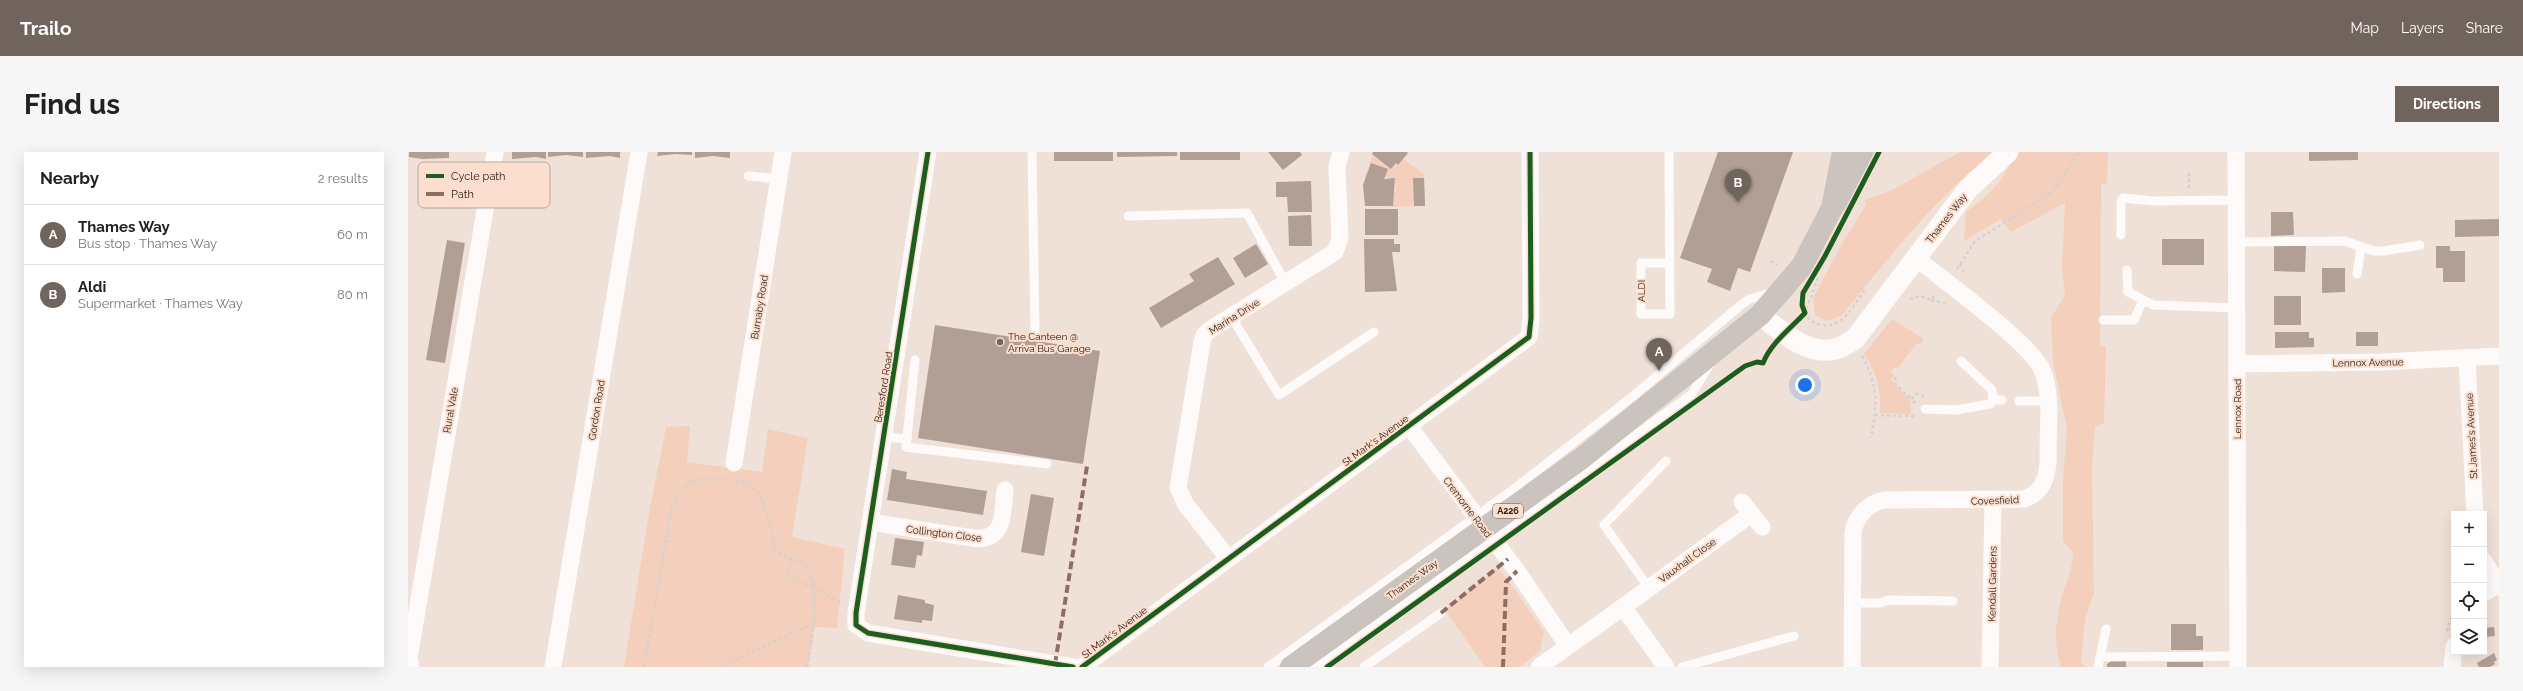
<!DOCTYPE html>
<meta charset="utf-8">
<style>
body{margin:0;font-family:Raleway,sans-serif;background:#f6f6f6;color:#202124}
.controls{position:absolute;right:12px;bottom:12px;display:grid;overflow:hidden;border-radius:0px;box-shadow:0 4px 16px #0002}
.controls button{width:36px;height:36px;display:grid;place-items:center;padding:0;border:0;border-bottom:1px solid #e0e0e0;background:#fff;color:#202124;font:20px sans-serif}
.you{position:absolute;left:1397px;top:233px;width:14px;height:14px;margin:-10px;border:3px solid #fff;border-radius:50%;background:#1a73e8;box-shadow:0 0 0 6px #1a73e833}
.badge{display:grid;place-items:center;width:26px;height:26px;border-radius:50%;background:#71645c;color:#fff;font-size:13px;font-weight:700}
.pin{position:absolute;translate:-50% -33px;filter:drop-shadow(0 1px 2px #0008)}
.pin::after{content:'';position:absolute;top:21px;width:14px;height:12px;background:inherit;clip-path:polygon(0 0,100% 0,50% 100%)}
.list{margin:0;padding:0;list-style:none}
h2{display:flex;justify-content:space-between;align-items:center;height:52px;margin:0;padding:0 16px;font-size:17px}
h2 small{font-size:13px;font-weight:400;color:#757577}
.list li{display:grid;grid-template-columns:26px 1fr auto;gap:12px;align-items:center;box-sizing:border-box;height:60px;padding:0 16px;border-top:1px solid #e0e0e0}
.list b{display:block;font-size:15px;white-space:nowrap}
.list p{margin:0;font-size:13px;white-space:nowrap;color:#757577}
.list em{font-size:13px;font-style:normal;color:#757577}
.icon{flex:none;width:22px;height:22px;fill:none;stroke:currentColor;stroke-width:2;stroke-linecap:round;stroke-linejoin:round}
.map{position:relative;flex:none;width:2091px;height:515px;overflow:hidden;border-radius:0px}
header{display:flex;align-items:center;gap:24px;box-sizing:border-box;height:56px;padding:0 20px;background:#71645c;color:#fff}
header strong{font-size:19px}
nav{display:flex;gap:22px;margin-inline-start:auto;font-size:14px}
.intro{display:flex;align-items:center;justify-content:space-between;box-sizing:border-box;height:96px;padding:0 24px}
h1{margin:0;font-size:28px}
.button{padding:10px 18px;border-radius:0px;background:#71645c;color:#fff;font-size:14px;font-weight:700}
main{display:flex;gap:24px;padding:0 24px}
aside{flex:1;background:#fff;border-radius:0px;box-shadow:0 4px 16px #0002}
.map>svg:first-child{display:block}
.green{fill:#f4cfbb}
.building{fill:#b19e94}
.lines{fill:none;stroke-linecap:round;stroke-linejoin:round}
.path{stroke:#d6d1ce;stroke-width:2.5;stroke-dasharray:3 3;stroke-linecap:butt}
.service{stroke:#fdfaf9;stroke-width:9}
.minor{stroke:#fdfaf9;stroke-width:17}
.tertiary{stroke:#fdfaf9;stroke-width:21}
.primary{stroke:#cbc3be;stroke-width:22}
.quiet{stroke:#8d6e63;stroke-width:4;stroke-dasharray:8 4;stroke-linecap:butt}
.cycleway-casing{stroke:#fbdece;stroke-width:8}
.cycleway{stroke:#1b5e20;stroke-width:5}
.poi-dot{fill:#71645c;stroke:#fbdece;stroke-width:1.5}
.labels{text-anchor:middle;stroke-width:4;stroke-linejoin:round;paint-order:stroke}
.shield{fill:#fbdece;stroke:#6b594f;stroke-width:1}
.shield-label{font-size:9px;font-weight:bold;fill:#2d2019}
.street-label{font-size:10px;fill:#2d2019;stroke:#fbdece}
.poi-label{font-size:10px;fill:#2d2019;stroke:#fbdece;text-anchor:start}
.key{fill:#fbdece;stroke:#bda598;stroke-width:1}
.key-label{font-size:11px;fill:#2d2019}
</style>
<header>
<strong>Trailo</strong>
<nav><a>Map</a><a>Layers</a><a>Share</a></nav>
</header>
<div class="intro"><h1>Find us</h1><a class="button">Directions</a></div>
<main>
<aside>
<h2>Nearby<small>2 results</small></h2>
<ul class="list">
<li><span class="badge">A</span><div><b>Thames Way</b><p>Bus stop · Thames Way</p></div><em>60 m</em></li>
<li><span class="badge">B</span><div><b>Aldi</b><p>Supermarket · Thames Way</p></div><em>80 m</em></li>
</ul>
</aside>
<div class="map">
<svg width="2091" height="515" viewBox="0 0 2091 515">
<rect width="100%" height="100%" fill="#f0e1d8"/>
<!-- green -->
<g class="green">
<path d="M1552,0H1587C1526,46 1481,106 1433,164L1418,169L1407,163L1405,146L1435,90L1458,53L1457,48L1482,39Z"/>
<path d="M1607,0H1700L1699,32H1693L1692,194H1698L1696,271L1687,274L1684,316L1686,441L1677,467L1673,511L1678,515H1653C1646,494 1647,472 1652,451C1656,433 1665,419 1665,400L1655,389V326L1659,276L1645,210L1643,166L1657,143L1654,117L1657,51L1603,80L1593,67L1556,89L1558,60C1583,41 1596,30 1607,0Z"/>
<polygon points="965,3 990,13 995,7 1016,22 1017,54 957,56 985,54 984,40 988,39 987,26 956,27"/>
<path d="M1484,167L1516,187L1513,192H1508L1490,216L1486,215L1483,219L1486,223L1483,227L1502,248L1503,262L1472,261C1473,238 1469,221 1456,202Z"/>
<polygon points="282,274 279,310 354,320 360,277 400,286 384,385 437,397 429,476 407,475 400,515 216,515 242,355 258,275"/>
<polygon points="1089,415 1103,432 1136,480 1132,499 1111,515 1077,515 1037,458"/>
</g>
<!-- building -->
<g class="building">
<polygon points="1,0 41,0 41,6 14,7 1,5"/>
<polygon points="104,0 138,0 138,7 128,5 104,7"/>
<polygon points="140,0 175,0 175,5 158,3 140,5"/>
<polygon points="178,0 212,0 212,6 202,4 178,6"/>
<polygon points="250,0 284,0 284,3 267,2 249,4"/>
<polygon points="287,0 322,0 322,6 305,4 287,6"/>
<rect x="646" y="0" width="59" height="9"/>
<polygon points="709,0 769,0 769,4 709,5"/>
<rect x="772" y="0" width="60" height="8"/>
<polygon points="860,0 892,0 894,3 875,18"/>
<polygon points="965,0 999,0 1000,1 990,13 988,11 983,17 964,2"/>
<polygon points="1310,0 1385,0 1342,120 1330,116 1322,139 1299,130 1304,117 1272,106"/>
<polygon points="1901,0 1950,0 1950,8 1901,9"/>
<polygon points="963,11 980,17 976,27 987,26 985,54 957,54 955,33"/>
<polygon points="1005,26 1016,26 1017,54 1006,54"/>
<polygon points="903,29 904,60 880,60 879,45 868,45 868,30"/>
<rect x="957" y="57" width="33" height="26"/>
<polygon points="1863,60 1885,60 1886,83 1863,84"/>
<polygon points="903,63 904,94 881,94 880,64"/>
<polygon points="2091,67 2091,84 2047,85 2047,68"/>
<polygon points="956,87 986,87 986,92 992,92 992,100 984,100 989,139 957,140"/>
<rect x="1754" y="87" width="42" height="26"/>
<polygon points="39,88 57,91 37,211 18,208"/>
<polygon points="848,92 860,112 837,126 825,106"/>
<polygon points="1866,94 1898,94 1897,120 1866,119"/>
<polygon points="2028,94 2042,94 2042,99 2057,99 2057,130 2035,130 2035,116 2028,116"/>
<polygon points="810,105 827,132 753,176 741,156 786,129 781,122"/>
<polygon points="1914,116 1937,116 1937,140 1914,141"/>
<rect x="1866" y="144" width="27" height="29"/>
<polygon points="527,173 692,199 675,312 510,286"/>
<polygon points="1867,180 1901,180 1901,186 1906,186 1906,195 1867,196"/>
<rect x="1948" y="180" width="22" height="14"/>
<polygon points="484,317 499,320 498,327 579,339 575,363 479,348"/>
<polygon points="623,342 646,346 636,404 613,400"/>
<polygon points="487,386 516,390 514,404 509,403 507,416 483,413"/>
<polygon points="490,443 517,448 517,451 526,453 524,469 514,468 514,471 486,467"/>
<polygon points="1763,472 1788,472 1788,484 1795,484 1795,498 1763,498"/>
<polygon points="2086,475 2087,484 2076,485 2076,476"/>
<polygon points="2086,501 2089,508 2086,510 2087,512 2082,515 2071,515 2069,511"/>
<polygon points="1706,507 1718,508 1718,515 1699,515 1699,512"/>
<rect x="1759" y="510" width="36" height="5"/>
</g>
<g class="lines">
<!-- path -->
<g class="path">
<polyline points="1781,36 1781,21"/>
<polyline points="1363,109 1369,113"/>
<polyline points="1552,112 1556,121"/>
<polyline points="1549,117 1567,89 1637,45 1649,35 1671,0"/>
<path d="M1410,126L1397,161C1401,168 1406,172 1415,173C1436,175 1445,154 1456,139L1459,141"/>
<polyline points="1502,147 1512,144 1523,148 1527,143"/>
<polyline points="1523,148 1538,152"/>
<path d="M1454,204C1471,234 1469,253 1463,286"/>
<polyline points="1487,225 1488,233 1503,247"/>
<polyline points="1507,251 1503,247 1508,242 1516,244"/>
<polyline points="1467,263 1505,264 1505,261"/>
<path d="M328,328C359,331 361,376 368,399C377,405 388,408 397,412L406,435L379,426L385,406"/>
<polyline points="2039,479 2046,456"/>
<polyline points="236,515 264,354 280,331 289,327 321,328"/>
<polyline points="311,515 405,472"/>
<polyline points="399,515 406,472 406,435 434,452"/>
</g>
<!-- service -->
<g class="service">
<polyline points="624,0 627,180"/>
<polyline points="1261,0 1262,162 1233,162 1233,111 1262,111"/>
<polyline points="340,24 371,27"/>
<polyline points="720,64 839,61 878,132"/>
<polyline points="1713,83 1713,49 1715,46 1745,49 1828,48"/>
<polyline points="1828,90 1937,89 1966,99 1975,99 2012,93"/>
<polyline points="1719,118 1720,140 1745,153 1829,156"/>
<polyline points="1949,122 1953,95"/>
<polyline points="823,164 871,243 966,180"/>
<polyline points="1695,168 1726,168 1735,148"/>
<polyline points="507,208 498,295 639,312"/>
<polyline points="1553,209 1584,238 1585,248"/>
<polyline points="1611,249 1640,249"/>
<polyline points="1517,257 1548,258 1582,252 1585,248 1594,248"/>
<polyline points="476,285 499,287"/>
<polyline points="1241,436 1196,373 1258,309"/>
<polyline points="1444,451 1472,451 1480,448 1545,449"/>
<polyline points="1692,505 1830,504"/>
<polyline points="860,515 1102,340 1224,245 1334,152 1342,147 1365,140"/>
<polyline points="906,515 1283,243 1302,212"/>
<polyline points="956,515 1033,461"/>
<polyline points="1274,515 1386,484"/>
<polyline points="1690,515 1698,477"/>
</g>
<!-- minor -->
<g class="minor">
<polyline points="520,0 448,461 448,473 460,481 665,515"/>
<polyline points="1828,0 1830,515"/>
<polyline points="2059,206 2067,362"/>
<polyline points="1829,212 1974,210 2091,204"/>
<polyline points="1001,274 1109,419 1160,494"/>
<polyline points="326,311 375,0"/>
<polyline points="1334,350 1354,375"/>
<path d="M462,370L571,387C598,384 594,361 597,338"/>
<polyline points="820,406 778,353 770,336 794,190 796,183 803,177 927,100 932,86 929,15 933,0"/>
<polyline points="2076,409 2091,435"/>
<polyline points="2076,441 2089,433"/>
<polyline points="1215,455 1343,362"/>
<polyline points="3,515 1,506 87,0"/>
<polyline points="145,515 231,0"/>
<polyline points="674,515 1121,185 1123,166 1122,0"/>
<polyline points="1131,515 1215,455 1258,515"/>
<path d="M1444,515L1445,381C1447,365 1460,351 1476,348L1616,347C1638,340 1641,319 1640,299C1640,274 1644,244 1635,220C1626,193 1533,127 1507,105"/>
<polyline points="1582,515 1585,348"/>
<polyline points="2044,515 2046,494"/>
</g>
<!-- tertiary -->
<path class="tertiary" d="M1352,163C1373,179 1399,204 1427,197C1434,196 1441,190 1447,187L1560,37L1600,0"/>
<!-- primary -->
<g class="primary">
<polyline points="1425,51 1435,0"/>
<polyline points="883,515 1174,306 1352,163 1394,114 1424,56 1442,31 1457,0"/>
</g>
<!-- quiet -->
<g class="quiet">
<polyline points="1033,461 1100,407"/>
<polyline points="647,512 679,314"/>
<polyline points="1095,515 1098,430 1109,419"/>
</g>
<defs>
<g id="cycleway">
<polyline points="520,0 448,461 448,473 460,481 665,515"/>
<polyline points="674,515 1121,185 1123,166 1122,0"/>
<path d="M919,515L1337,214L1349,210L1355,211C1363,191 1382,177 1397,161L1394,153L1395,141L1417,104L1471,0"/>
</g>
</defs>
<!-- cycleway casing -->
<use href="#cycleway" class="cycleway-casing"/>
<!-- cycleway -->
<use href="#cycleway" class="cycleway"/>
</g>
<!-- markers -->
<circle class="poi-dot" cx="592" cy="190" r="4"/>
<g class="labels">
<!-- shield labels -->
<rect class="shield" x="1085" y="352" width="30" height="14" rx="3"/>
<g class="shield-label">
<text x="1100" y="362">A226</text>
</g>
<!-- street labels -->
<g class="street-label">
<text transform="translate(1538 66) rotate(-52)" y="4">Thames Way</text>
<text transform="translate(1233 139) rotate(-90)" y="4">ALDI</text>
<text transform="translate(351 155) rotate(-81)" y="4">Burnaby Road</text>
<text transform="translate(826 164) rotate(-32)" y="4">Marina Drive</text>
<text transform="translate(1960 210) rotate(-1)" y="4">Lennox Avenue</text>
<text transform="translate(475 235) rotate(-81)" y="4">Beresford Road</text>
<text transform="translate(1829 257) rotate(-90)" y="4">Lennox Road</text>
<text transform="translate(42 258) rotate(-80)" y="4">Rural Vale</text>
<text transform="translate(188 258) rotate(-81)" y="4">Gordon Road</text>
<text transform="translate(2063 284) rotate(-93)" y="4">St James's Avenue</text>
<text transform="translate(967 288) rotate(-36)" y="4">St Mark's Avenue</text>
<text transform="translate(1587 348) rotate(-2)" y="4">Covesfield</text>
<text transform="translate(1060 355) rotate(53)" y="4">Cremorne Road</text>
<text transform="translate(536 381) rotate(7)" y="4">Collington Close</text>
<text transform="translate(1279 408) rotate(-36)" y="4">Vauxhall Close</text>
<text transform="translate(1004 427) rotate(-36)" y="4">Thames Way</text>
<text transform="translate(1584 432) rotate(-89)" y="4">Kendall Gardens</text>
<text transform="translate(706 480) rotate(-37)" y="4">St Mark's Avenue</text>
</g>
<!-- poi labels -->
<g class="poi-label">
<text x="600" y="188">The Canteen @<tspan x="600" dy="12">Arriva Bus Garage</tspan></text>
</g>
</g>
<!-- legend -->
<rect x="10" y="10" width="132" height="46" rx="6" class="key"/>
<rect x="18" y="22" width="18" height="4" fill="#1b5e20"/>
<rect x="18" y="40" width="18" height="4" fill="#8d6e63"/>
<g class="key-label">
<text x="43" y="28">Cycle path</text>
<text x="43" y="46">Path</text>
</g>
</svg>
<div class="controls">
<button>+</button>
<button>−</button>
<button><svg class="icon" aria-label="locate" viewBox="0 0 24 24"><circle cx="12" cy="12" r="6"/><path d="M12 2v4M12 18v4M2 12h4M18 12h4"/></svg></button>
<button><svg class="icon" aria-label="layers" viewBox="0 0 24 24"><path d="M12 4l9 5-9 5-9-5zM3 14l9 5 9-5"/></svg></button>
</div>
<div class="you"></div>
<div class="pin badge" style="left:1251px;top:219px">A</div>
<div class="pin badge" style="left:1330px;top:50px">B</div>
</div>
</main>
